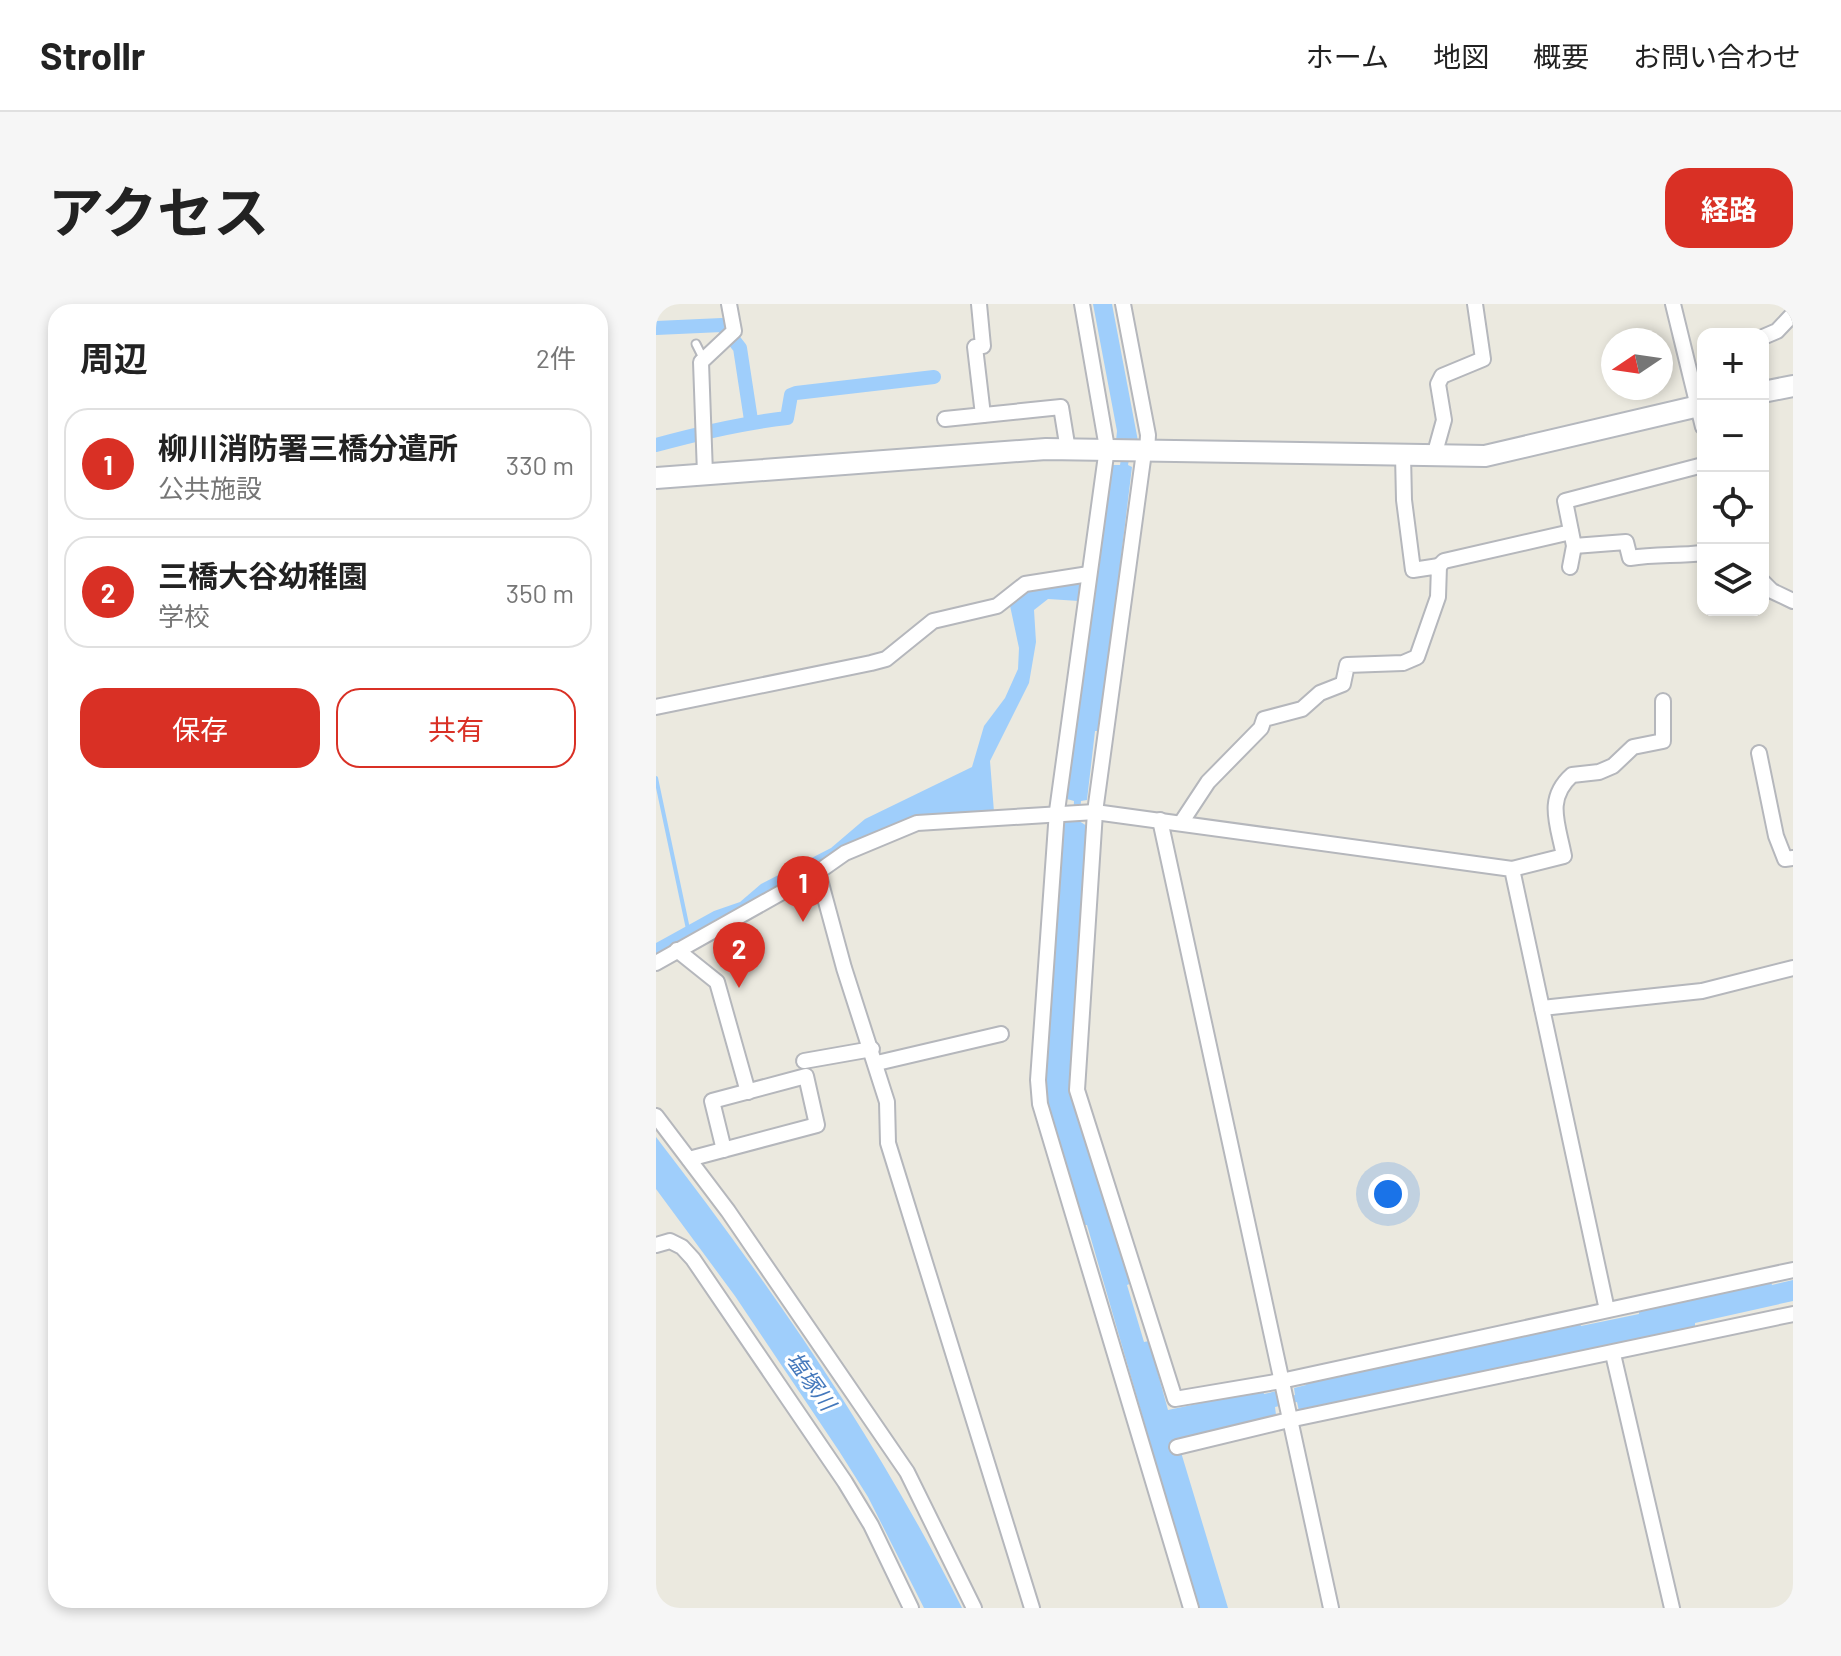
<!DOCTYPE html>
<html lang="ja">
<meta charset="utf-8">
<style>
body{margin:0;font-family:Barlow,"Noto Sans JP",sans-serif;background:#f6f6f6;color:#222}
.controls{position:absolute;right:24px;top:24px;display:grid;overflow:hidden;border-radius:16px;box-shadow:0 4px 12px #0003}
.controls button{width:72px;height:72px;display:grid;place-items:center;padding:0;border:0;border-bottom:2px solid #e0e0e0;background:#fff;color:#222;font:40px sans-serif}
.compass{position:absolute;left:945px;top:24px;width:72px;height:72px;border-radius:50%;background:#fff;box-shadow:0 4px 12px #0003;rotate:257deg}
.you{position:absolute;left:732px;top:890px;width:28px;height:28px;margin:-20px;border:6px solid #fff;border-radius:50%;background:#1a73e8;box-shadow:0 0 0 12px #1a73e833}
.badge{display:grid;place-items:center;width:52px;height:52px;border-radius:50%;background:#d93025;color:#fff;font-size:26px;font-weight:700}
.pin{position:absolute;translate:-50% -66px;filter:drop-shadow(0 2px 4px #0008)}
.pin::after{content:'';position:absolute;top:42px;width:28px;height:24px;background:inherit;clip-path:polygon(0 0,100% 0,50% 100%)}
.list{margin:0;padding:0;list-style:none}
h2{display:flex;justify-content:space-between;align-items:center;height:104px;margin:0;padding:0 32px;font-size:34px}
h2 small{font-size:26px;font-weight:400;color:#767676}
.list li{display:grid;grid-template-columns:52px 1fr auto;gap:24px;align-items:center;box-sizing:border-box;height:112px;margin:0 16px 16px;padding:0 16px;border:2px solid #e0e0e0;border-radius:24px}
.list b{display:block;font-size:30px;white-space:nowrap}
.list p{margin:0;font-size:26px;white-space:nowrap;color:#767676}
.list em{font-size:26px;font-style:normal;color:#767676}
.actions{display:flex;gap:16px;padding:24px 32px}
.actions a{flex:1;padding:18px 0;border:2px solid #d93025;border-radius:24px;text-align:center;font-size:28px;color:#d93025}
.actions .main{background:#d93025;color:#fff}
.icon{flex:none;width:44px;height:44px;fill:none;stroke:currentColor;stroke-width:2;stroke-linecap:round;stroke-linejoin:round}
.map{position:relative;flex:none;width:1137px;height:1304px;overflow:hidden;border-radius:24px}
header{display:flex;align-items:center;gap:48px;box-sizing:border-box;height:112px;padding:0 40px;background:#fff;border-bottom:2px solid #e0e0e0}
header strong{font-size:38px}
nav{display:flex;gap:44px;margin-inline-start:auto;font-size:28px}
.intro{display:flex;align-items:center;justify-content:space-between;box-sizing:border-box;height:192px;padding:0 48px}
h1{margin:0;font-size:56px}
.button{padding:20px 36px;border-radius:24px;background:#d93025;color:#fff;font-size:28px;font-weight:700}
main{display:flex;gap:48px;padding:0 48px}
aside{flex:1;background:#fff;border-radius:24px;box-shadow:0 4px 12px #0003}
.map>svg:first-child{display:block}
.water{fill:#9fcefb}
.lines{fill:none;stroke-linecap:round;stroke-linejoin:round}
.stream{stroke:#9fcefb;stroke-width:4}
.canal{stroke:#9fcefb;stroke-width:14}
.lane-casing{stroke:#b5b7bc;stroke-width:11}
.street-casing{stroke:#b5b7bc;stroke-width:18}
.secondary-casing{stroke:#b5b8be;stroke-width:24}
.lane{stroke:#fff;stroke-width:7}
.street{stroke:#fff;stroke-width:14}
.secondary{stroke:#fff;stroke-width:20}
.labels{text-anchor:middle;stroke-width:6;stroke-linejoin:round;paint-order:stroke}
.water-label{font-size:22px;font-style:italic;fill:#4478bc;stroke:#fff}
</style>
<header>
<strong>Strollr</strong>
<nav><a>ホーム</a><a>地図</a><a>概要</a><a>お問い合わせ</a></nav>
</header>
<div class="intro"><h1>アクセス</h1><a class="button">経路</a></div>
<main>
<aside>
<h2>周辺<small>2件</small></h2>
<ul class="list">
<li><span class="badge">1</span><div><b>柳川消防署三橋分遣所</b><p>公共施設</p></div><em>330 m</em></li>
<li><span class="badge">2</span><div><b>三橋大谷幼稚園</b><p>学校</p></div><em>350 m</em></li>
</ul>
<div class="actions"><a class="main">保存</a><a>共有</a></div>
</aside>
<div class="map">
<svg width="1137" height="1304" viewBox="0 0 1137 1304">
<rect width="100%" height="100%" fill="#ebe9df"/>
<!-- water -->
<g class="water">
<polygon points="437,0 456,0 482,137 476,138 472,161 476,163 444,427 439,427 431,496 425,497 423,517 431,522 417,729 421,730 417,786 476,979 471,981 488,1038 493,1037 512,1106 607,1086 608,1090 621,1087 623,1095 639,1091 638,1084 650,1081 649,1078 924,1019 925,1022 983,1010 983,1005 1115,977 1116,981 1137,976 1137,997 1039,1019 1039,1023 643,1107 641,1098 619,1103 620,1111 612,1116 521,1135 572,1304 542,1304 431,921 426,921 389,798 388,782 406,518 417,516 418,497 411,495 409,489 456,161 464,161 468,137 460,137 461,127"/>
<polygon points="418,275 425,282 423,297 392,295 378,306 380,338 373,379 334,457 338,508 259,513 59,616 0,652 0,639 58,607 84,598 105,580 175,544 209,515 316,463 328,422 349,394 362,365 363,344 353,297 372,284"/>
<path d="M0,833C115,982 222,1136 306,1304H268L212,1193L183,1147L79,992L0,885Z"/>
</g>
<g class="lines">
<!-- stream -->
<polyline class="stream" points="0,474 32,625"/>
<!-- canal -->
<g class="canal">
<polyline points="0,24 66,21 84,44 95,116"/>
<path d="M0,141C44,129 86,119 131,114L135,91L140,89L278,73"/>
</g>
<defs>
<polyline id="lane" points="40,40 47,54"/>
<g id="street">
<polyline points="323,0 327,42 319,43 327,111"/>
<polyline points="426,0 451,144 401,507 382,776 384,800 535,1304"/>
<polyline points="467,0 492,131 491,148"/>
<polyline points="1017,0 1047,123"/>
<polyline points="1107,33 1121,27 1137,10"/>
<polyline points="289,115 405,103 412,146"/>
<polyline points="488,148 439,508 421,786 519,1095 625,1077 1137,966"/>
<polyline points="778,152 788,116 782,80 786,72 827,55 819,0"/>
<polyline points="49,170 45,58 78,27 73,0"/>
<path d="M918,242L970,238L974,254C1000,250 1021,252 1047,249"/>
<polyline points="783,262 788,257 915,228"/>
<polyline points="914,263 918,242 909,197 1047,161"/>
<polyline points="1107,278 1116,287 1137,297"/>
<polyline points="0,403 215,359 230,355 277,317 341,302 369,280 433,270"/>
<polyline points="1103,449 1120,532 1129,555 1137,554"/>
<polyline points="504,516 675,1304"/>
<polyline points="525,519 552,478 605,424 608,415 646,405 664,389 687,380 691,361 747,359 761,353 782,293 783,262 757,266 748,196 747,151"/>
<path d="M856,565L908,552C902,520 889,495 916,471L943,468L957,462L977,443L1007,437V397"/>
<polyline points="162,568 188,664 231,798 232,839 376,1304"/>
<polyline points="21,646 61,678 92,788"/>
<polyline points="0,659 162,568 189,549 261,519 439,508 856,565 951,1006"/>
<polyline points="886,704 1046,687 1137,664"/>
<polyline points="148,757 216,745"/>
<polyline points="221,759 345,730"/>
<polyline points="0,812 72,907 251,1168 318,1304"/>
<polyline points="33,855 161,821 150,772 56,797 68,846"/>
<polyline points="0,941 14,937 26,943 37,955 189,1178 215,1221 255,1304"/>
<polyline points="957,1050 1016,1304"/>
<polyline points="521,1143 633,1116 1137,1010"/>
</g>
<g id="secondary">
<polyline points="1107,88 1137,82"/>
<polyline points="0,174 390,145 829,152 1047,101"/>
</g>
</defs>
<!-- lane casing -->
<use href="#lane" class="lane-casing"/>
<!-- street casing -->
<use href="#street" class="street-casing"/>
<!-- secondary casing -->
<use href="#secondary" class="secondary-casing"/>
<!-- lane -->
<use href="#lane" class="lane"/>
<!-- street -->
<use href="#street" class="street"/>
<!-- secondary -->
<use href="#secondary" class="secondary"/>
</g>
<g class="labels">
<!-- water labels -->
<g class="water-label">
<text transform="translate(155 1077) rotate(54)" y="8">塩塚川</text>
</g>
</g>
</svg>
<div class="controls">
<button>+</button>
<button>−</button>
<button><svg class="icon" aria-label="locate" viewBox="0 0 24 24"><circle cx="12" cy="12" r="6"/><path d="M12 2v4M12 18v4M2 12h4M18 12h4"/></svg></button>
<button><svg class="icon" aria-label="layers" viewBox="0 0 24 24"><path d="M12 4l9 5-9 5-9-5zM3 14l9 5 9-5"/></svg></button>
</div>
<svg class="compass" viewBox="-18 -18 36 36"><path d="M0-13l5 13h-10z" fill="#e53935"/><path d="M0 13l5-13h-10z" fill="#767676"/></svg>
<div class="you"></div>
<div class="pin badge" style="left:147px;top:618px">1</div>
<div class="pin badge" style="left:83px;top:684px">2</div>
</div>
</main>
